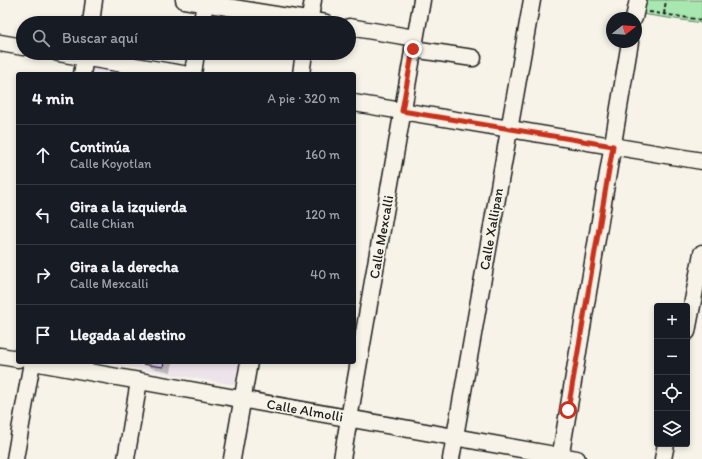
<!DOCTYPE html>
<html lang="es">
<meta charset="utf-8">
<style>
body{margin:0;font-family:Itim,sans-serif;background:#20242c;color:#f1f3f6}
.controls{position:absolute;right:12px;bottom:12px;display:grid;overflow:hidden;border-radius:4px;box-shadow:0 2px 6px #0003}
.controls button{width:36px;height:36px;display:grid;place-items:center;padding:0;border:0;border-bottom:1px solid #363941;background:#171b24;color:#f1f3f6;font:20px sans-serif}
.compass{position:absolute;left:606px;top:12px;width:36px;height:36px;border-radius:50%;background:#171b24;box-shadow:0 2px 6px #0003;rotate:73deg}
.stop{position:absolute;width:12px;height:12px;margin:-9px;border:3px solid #c8321e;border-radius:50%;background:#fff}
.stop.end{background:#c8321e;border-color:#fff;box-shadow:0 1px 4px #0008}
.list{margin:0;padding:0;list-style:none}
h2{display:flex;justify-content:space-between;align-items:center;height:52px;margin:0;padding:0 16px;font-size:17px}
h2 small{font-size:13px;font-weight:400;color:#9ea1a6}
.list li{display:grid;grid-template-columns:26px 1fr auto;gap:12px;align-items:center;box-sizing:border-box;height:60px;padding:0 16px;border-top:1px solid #363941}
.list b{display:block;font-size:15px;white-space:nowrap}
.list p{margin:0;font-size:13px;white-space:nowrap;color:#9ea1a6}
.list em{font-size:13px;font-style:normal;color:#9ea1a6}
.icon{flex:none;width:22px;height:22px;fill:none;stroke:currentColor;stroke-width:2;stroke-linecap:round;stroke-linejoin:round}
.map{position:relative;flex:none;width:702px;height:459px;overflow:hidden}
.search{position:absolute;background:#171b24;box-shadow:0 2px 6px #0003;left:16px;top:16px;width:340px;height:44px;display:flex;align-items:center;gap:10px;box-sizing:border-box;padding:0 14px;border-radius:22px;color:#9ea1a6;font-size:15px}
.panel{position:absolute;background:#171b24;box-shadow:0 2px 6px #0003;left:16px;top:72px;width:340px;height:292px;border-radius:4px}
.map>svg:first-child{display:block}
.built{fill:#ece4ea}
.green{fill:#a8e7b0;stroke:#628266}
.shadow{fill:#0003}
.building{fill:#d3c0f0;stroke:#1c1c1c}
.lines{fill:none;stroke-linecap:round;stroke-linejoin:round}
.minor-casing{stroke:#1c1c1c;stroke-width:19}
.path{stroke:#1c1c1c;stroke-width:2;stroke-dasharray:4 3;stroke-linecap:butt}
.minor{stroke:#f7f3e8;stroke-width:16}
.route{stroke:#c8321e;stroke-width:5}
.labels{text-anchor:middle;stroke-width:3.5;stroke-linejoin:round;paint-order:stroke}
.street-label{font-size:14px;fill:#1c1c1c;stroke:#f7f3e8}
</style>
<div class="map">
<svg width="702" height="459" viewBox="0 0 702 459">
<rect width="100%" height="100%" fill="#f7f3e8"/>
<filter id="ink" filterUnits="userSpaceOnUse"><feTurbulence type="fractalNoise" baseFrequency=".025" numOctaves="2"/><feDisplacementMap in="SourceGraphic" scale="8" xChannelSelector="R" yChannelSelector="G"/><feConvolveMatrix kernelMatrix="1 2 1 2 8 2 1 2 1" color-interpolation-filters="sRGB"/></filter>
<g filter="url(#ink)">
<!-- built -->
<g class="built">
<polygon points="91,65 143,74 90,74"/>
<polygon points="100,362 240,362 236,385"/>
</g>
<!-- green -->
<polygon class="green" points="643,0 702,0 702,23 641,14"/>
<!-- shadow -->
<polygon class="shadow" points="144,362 173,362 171,372 152,368 143,363"/>
<!-- building -->
<polygon class="building" points="143,362 164,362 163,367 142,364"/>
<g class="lines">
<defs>
<g id="minor">
<polyline points="184,0 326,23"/>
<polyline points="634,18 638,0"/>
<polyline points="91,23 94,0"/>
<polyline points="202,23 205,0"/>
<polyline points="309,23 313,0"/>
<polyline points="349,27 415,38"/>
<polyline points="0,43 23,47"/>
<polyline points="413,49 473,58"/>
<polyline points="58,53 183,74"/>
<polyline points="82,74 86,53"/>
<polyline points="193,74 196,53"/>
<polyline points="301,74 304,53"/>
<polyline points="354,103 702,161"/>
<polyline points="687,332 702,253"/>
<polyline points="0,356 18,359"/>
<polyline points="33,362 577,459"/>
<polyline points="15,459 32,362"/>
<polyline points="126,459 139,381"/>
<polyline points="232,459 249,362"/>
<polyline points="342,459 422,0"/>
<polyline points="451,459 532,0"/>
<polyline points="560,459 630,42"/>
<polyline points="663,459 666,444"/>
</g>
</defs>
<!-- minor casing -->
<use href="#minor" class="minor-casing"/>
<!-- path -->
<g class="path">
<polyline points="649,12 702,20"/>
<polyline points="664,14 666,0"/>
</g>
<!-- minor -->
<use href="#minor" class="minor"/>
</g>
</g>
<g class="lines" filter="url(#ink)">
<!-- route -->
<polyline class="route" points="413,49 402,111 613,146 568,410"/>
</g>
<g class="labels">
<!-- street labels -->
<g class="street-label">
<text transform="translate(491 229) rotate(-80)" y="5">Calle Xallipan</text>
<text transform="translate(381 237) rotate(-80)" y="5">Calle Mexcalli</text>
<text transform="translate(305 410) rotate(10)" y="5">Calle Almolli</text>
</g>
</g>
</svg>
<div class="controls">
<button>+</button>
<button>−</button>
<button><svg class="icon" aria-label="locate" viewBox="0 0 24 24"><circle cx="12" cy="12" r="6"/><path d="M12 2v4M12 18v4M2 12h4M18 12h4"/></svg></button>
<button><svg class="icon" aria-label="layers" viewBox="0 0 24 24"><path d="M12 4l9 5-9 5-9-5zM3 14l9 5 9-5"/></svg></button>
</div>
<svg class="compass" viewBox="-18 -18 36 36"><path d="M0-13l5 13h-10z" fill="#e53935"/><path d="M0 13l5-13h-10z" fill="#9ea1a6"/></svg>
<div class="stop" style="left:568px;top:410px"></div>
<div class="stop end" style="left:413px;top:49px"></div>
<div class="search"><svg class="icon" aria-label="search" viewBox="0 0 24 24"><circle cx="10" cy="10" r="6"/><path d="M15 15l6 6"/></svg>Buscar aquí</div>
<section class="panel">
<h2>4 min<small>A pie · 320 m</small></h2>
<ul class="list">
<li><svg class="icon" aria-label="ahead" viewBox="0 0 24 24"><path d="M12 20V5M6 11l6-6 6 6"/></svg><div><b>Continúa</b><p>Calle Koyotlan</p></div><em>160 m</em></li>
<li><svg class="icon" aria-label="left" viewBox="0 0 24 24"><path d="M17 20v-9H6M10 6l-5 5 5 5"/></svg><div><b>Gira a la izquierda</b><p>Calle Chian</p></div><em>120 m</em></li>
<li><svg class="icon" aria-label="right" viewBox="0 0 24 24"><path d="M7 20v-9h11M14 6l5 5-5 5"/></svg><div><b>Gira a la derecha</b><p>Calle Mexcalli</p></div><em>40 m</em></li>
<li><svg class="icon" aria-label="arrive" viewBox="0 0 24 24"><path d="M6 21V4h12l-3 4 3 4H6"/></svg><div><b>Llegada al destino</b></div></li>
</ul>
</section>
</div>
